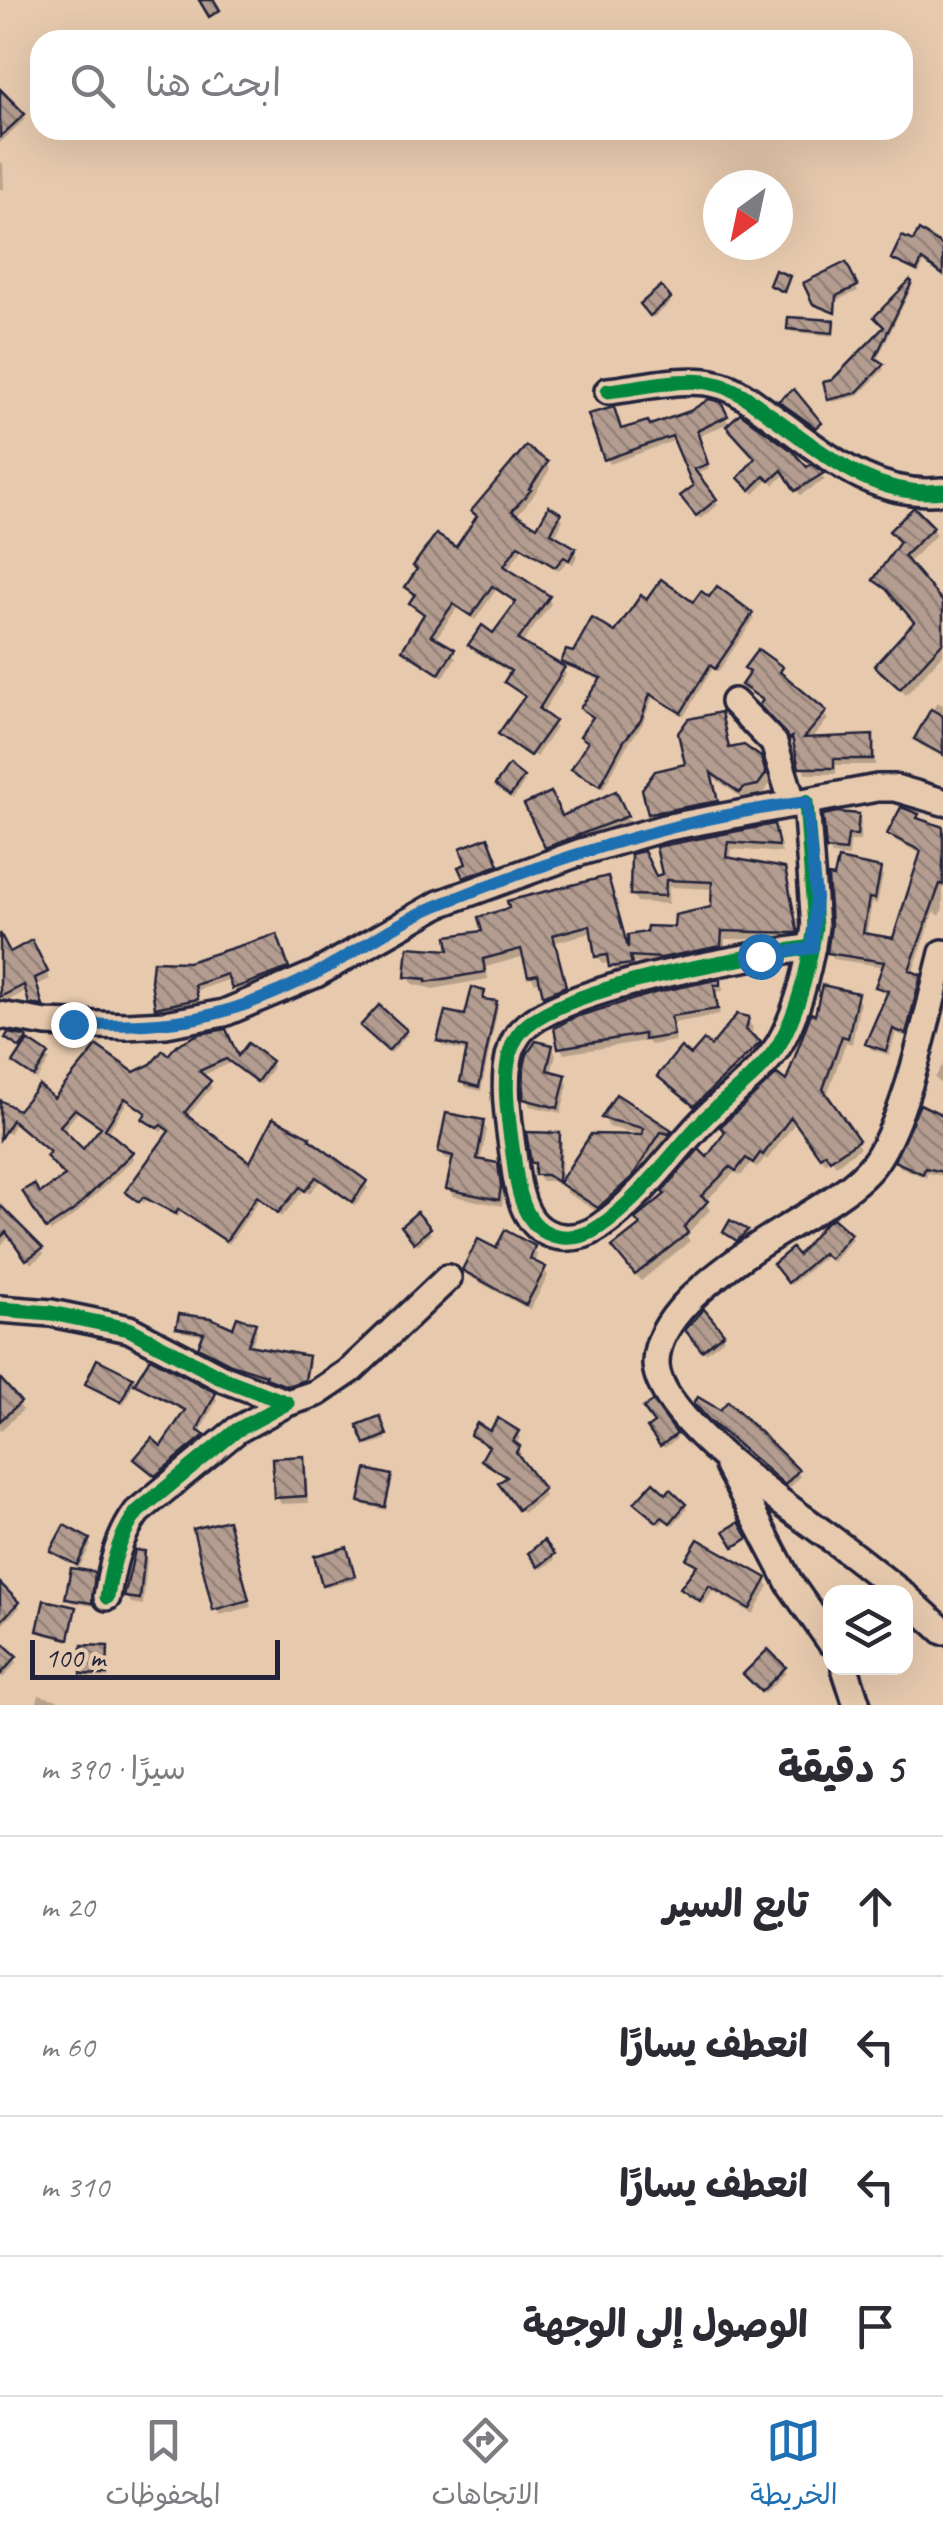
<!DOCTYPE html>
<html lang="ar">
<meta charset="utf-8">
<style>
body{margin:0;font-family:Caveat,"Playpen Sans Arabic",sans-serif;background:#f2f2f3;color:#2b2b33;direction:rtl}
.controls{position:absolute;right:30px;bottom:30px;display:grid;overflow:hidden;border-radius:20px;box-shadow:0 10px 40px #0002}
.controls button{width:90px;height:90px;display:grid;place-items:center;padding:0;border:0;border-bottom:2px solid #e1e1e2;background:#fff;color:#2b2b33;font:50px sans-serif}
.compass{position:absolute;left:703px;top:170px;width:90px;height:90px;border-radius:50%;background:#fff;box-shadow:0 10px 40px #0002;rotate:213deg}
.scale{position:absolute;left:30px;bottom:25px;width:250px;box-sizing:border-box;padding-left:10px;border:5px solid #22223b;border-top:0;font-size:28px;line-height:35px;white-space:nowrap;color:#22223b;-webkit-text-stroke:8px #e7caae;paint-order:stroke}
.stop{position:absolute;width:30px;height:30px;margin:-22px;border:8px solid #1f6fb2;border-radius:50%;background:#fff}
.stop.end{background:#1f6fb2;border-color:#fff;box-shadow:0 2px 10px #0008}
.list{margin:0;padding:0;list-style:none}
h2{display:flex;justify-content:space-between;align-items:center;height:130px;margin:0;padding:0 40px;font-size:42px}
h2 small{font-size:32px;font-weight:400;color:#7c7c81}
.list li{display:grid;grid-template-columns:65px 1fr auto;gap:30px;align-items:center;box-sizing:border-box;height:140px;padding:0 40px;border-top:2px solid #e1e1e2}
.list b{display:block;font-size:38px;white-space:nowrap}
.list em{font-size:32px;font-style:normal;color:#7c7c81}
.icon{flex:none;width:55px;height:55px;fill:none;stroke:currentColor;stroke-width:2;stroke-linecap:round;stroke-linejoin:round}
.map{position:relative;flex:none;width:943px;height:1705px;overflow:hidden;direction:ltr}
.search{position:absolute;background:#fff;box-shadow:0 10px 40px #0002;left:30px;right:30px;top:30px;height:110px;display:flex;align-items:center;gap:25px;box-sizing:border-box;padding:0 35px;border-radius:30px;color:#7c7c81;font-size:38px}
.sheet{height:690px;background:#fff}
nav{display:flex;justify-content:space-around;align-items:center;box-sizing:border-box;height:140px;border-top:2px solid #e1e1e2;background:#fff;font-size:28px;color:#7c7c81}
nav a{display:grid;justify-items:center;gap:5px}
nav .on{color:#1f6fb2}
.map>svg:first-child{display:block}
.shadow{fill:#0003;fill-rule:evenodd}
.building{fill:url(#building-back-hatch);stroke:#22223b;stroke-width:2.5;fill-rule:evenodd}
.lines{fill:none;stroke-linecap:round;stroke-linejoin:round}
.minor-casing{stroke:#22223b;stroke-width:32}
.minor{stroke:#e7caae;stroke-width:25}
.cycleway-casing{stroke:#e7caae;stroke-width:21}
.cycleway{stroke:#00873e;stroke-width:15}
.route{stroke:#1f6fb2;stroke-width:12}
</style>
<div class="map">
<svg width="943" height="1705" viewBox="0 0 943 1705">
<defs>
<pattern id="building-back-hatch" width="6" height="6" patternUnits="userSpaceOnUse" patternTransform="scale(2.5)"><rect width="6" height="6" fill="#b49d90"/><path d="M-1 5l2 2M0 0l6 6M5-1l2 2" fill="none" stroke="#928077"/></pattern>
</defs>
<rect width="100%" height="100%" fill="#e7caae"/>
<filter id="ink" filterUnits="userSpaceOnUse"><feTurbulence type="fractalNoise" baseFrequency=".01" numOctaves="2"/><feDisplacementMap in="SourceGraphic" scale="20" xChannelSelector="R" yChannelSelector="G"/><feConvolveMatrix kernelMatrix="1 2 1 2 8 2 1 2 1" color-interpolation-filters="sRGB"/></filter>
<g filter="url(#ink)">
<!-- shadow -->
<g class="shadow">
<polygon points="0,100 25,119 0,143"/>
<polygon points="0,161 3,164 4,189 0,189"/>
<polygon points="943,249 943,275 924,262 919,274 894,259"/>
<polygon points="845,266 858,291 837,300 836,315 818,308 806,284"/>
<polygon points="910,283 912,287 876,362 884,369 858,396 832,402 834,382 886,328"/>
<polygon points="669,299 671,303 653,318 645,308"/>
<polygon points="833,322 834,336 792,332 790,328"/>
<polygon points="719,405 730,426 806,470 811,467 825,480 800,495 786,473 774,485 769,479 754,494 745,484 757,460 728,423 698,437 709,469 695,474 718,505 700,519 687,502 696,487 676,440 610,464 607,459 621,431 650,428"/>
<polygon points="546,464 550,469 532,498 516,516 538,530 559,515 563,520 554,538 574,550 577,556 573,564 568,561 558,571 522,549 507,571 548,598 551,604 521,645 563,669 566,675 542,714 556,728 536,757 502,733 527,698 511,687 507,682 512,674 474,651 471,645 494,637 518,605 496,590 475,620 457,608 435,640 456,657 443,678 408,656 405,650 426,616 415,609 412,603 416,597 408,587 456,551 478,518 474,511"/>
<polygon points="932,528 936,535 907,564 937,599 943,593 943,654 906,695 877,666 916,623 876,580 902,545 892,532"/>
<polygon points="648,603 693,605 751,614 754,619 718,672 713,668 684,716 653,697 642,725 626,747 603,789 574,769 589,744 583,736 595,719 583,708 602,681 567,666 564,662 615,636"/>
<polygon points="747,668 781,669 783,677 828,719 811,740 872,737 875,744 875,765 836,765 836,774 805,774 796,745 766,711 764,703 744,685 751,674"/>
<polygon points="937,702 943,705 943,757 920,745 917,739"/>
<polygon points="720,714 731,750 759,759 770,784 763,794 746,801 714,778 721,811 656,823 650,813 688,766"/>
<polygon points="522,779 525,782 513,799 498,785"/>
<polygon points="615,794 629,823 551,853 527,806 562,819"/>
<polygon points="857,816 861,823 860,841 850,841 849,857 832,855 828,848"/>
<polygon points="917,816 921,822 943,830 943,908 940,916 934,912 912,974 923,983 909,1038 896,1033 889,1055 871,1049 868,1044 889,995 881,992 878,986 885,967 833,959 830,953 879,870 883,876 877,904 872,903 866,936 894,940 923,855 894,840 890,834"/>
<polygon points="773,827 782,853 731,849 730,860 783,870 788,879 800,940 725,939 725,953 666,965 632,963 634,971 616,974 611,963 602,964 598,956 594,932 556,942 569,994 550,1002 542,981 535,983 530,975 525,956 486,967 488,979 433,989 413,984 408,977 485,933 606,879 629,951 677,930 713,909 714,889 669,887 668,904 637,902 632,894 664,875 659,849"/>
<polygon points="486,840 499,869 467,881 461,869 469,865"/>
<polygon points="0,938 9,955 31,943 50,979 37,985 44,1011 35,1009 28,990 2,1004"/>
<polygon points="279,942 290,974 237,993 231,979 196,991 200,1005 161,1013 158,1007 188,965"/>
<polygon points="719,982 723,988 723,991 716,992 720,1015 673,1023 676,1041 651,1045 646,1041 564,1054 560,1047"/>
<polygon points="484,993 486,1002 495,1003 498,1008 481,1091 465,1087 462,1082 468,1052 443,1046 440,1041 466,1018"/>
<polygon points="856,996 860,1003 852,1044 846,1042 826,1098 860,1148 836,1165 831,1158 825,1163 796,1122 767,1160 765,1158 757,1168 751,1163 741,1176 735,1172 705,1202 710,1210 686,1235 690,1241 641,1281 620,1254 642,1226 707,1161 788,1085"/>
<polygon points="747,1019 753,1028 750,1037 764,1053 701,1114 666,1085 660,1076 711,1049"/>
<polygon points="365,1030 405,1031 407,1035 391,1053"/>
<polygon points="16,1038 25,1040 50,1060 37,1080 16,1063 24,1051"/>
<path d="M178,1047L239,1061L271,1062L273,1067L261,1085L231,1063L201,1076L212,1087L186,1118L251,1165L365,1183L368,1188L355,1206L320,1181L309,1194L304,1190L282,1217L260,1199L229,1244L181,1212L178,1217L146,1200L144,1203L128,1191L171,1133L165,1128L161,1132L148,1124L145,1119L147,1115L128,1101L107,1134L134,1158L76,1214L51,1232L26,1192L39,1196L67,1177L51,1154L15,1123L9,1134L0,1129V1103L18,1114L134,1075L169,1059ZM78,1112L103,1129L83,1153L62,1132Z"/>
<polygon points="552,1047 556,1054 551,1074 564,1077 568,1084 561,1113 530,1106 526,1099"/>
<polygon points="943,1064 943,1086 935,1078"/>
<polygon points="617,1098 670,1132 676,1141 666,1141 636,1186 604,1216 567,1193 562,1183 644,1135 609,1127 604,1118"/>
<polygon points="943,1117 943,1176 928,1173 926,1178 900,1167 897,1161"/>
<polygon points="483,1123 487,1130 480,1162 496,1165 500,1173 504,1195 502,1206 453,1196 449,1189 454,1161 445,1159 441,1152"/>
<polygon points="559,1135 562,1142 561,1187 552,1181 541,1181 533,1162"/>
<polygon points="0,1208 41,1249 44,1254 31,1264 11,1235 0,1246"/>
<polygon points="417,1216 431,1234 418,1245 406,1231"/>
<polygon points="849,1235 852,1239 833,1262 826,1256 791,1285 778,1269"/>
<polygon points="533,1248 537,1255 534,1264 544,1269 548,1276 530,1310 468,1276 464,1270 497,1251"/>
<polygon points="254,1325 257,1330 251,1348 308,1358 310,1363 306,1384 291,1389 269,1378 235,1368 203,1351 201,1347 205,1336 182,1332 179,1328 234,1331"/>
<polygon points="690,1335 722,1335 724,1339 706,1353"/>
<polygon points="131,1379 134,1383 123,1405 88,1384"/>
<polygon points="0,1382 23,1410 1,1430 0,1429"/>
<polygon points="137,1384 214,1395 217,1400 199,1434 206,1441 159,1480 140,1464 162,1449 187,1413 140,1388"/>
<polygon points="652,1404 677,1439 664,1448 651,1429 657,1424"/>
<polygon points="701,1410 797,1471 800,1477 789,1489 715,1426"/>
<polygon points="381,1423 387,1439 369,1446 367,1442"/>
<polygon points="517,1433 520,1438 515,1446 521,1453 518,1459 545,1496 523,1513 504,1489 508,1479 484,1460 490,1449 473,1435"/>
<polygon points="302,1459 306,1465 308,1503 281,1504 277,1497"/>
<polygon points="390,1477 392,1481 386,1510 364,1505 362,1501"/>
<polygon points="666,1497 687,1509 673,1525 665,1519 660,1525 640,1507"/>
<polygon points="227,1523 251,1607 220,1615 216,1609"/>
<polygon points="88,1541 91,1545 79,1568 53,1551"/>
<polygon points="544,1544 555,1560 542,1569 531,1554"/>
<polygon points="144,1553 147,1560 143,1605 131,1603 127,1597"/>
<polygon points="348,1554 355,1580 326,1587 324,1584"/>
<polygon points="689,1559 765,1580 769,1586 753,1614 713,1591 704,1605 687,1595 683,1589 698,1568"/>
<polygon points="93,1574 93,1606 70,1602 68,1598"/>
<polygon points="0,1587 20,1607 0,1627"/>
<polygon points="74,1609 70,1641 42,1634 40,1631"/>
<polygon points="0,1644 17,1662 3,1678 0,1675"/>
<polygon points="107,1649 108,1678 86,1677 84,1673"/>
<polygon points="784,1669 786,1673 764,1694 749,1678"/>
<polygon points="39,1695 62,1701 65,1705 36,1705"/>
</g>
<!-- building -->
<g class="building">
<polygon points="199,0 214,0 220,10 209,17"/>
<polygon points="0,89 25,114 0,137"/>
<polygon points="919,230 943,246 943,275 922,260 917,271 891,259 902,236 913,241"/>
<polygon points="846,262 858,286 836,296 835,313 813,304 803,283"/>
<polygon points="775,270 790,276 784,292 769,285"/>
<polygon points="910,280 912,282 875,358 884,364 856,393 828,400 823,382 832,380 884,327 874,317"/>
<polygon points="661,286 671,298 650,316 640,304"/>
<polygon points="788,317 834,320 833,333 787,329"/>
<polygon points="794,389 822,423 816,428 778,401"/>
<polygon points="709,399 721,402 728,416 697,431 708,464 694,469 717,499 696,516 680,496 693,486 672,436 604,460 588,414 614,407 621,429 648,421 650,425 690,411"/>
<polygon points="740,413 791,450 807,467 811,464 824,473 795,491 782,470 770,481 764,476 750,490 738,478 755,458 726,426"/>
<polygon points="526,446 548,462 529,489 531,490 512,511 537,527 549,506 561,513 551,533 576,548 569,560 564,557 555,567 518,545 504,566 550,596 518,640 565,667 539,709 555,721 530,756 498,734 525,696 504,682 511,671 468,645 482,625 493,633 516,602 492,586 471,616 453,604 431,635 455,649 439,674 402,650 424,614 409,603 415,594 405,587 417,569 413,566 436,534 456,547 477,516 471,511"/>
<polygon points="914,507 934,527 904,556 943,602 943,642 900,689 874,666 914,622 886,589 873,580 900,542 889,531"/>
<polygon points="661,579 693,602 701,591 709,597 717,586 753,613 715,669 710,665 681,713 650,694 641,720 624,741 600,786 571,769 588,742 580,736 593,717 580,708 601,678 561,662 566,650 573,652 592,618 615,632 641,595 647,599"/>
<polygon points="758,649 783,667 780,672 827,711 804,738 873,735 873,759 834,759 834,768 799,768 792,737 790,739 759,705 763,700 741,685 750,672 744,668"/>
<polygon points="931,709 943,716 943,755 914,739"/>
<polygon points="721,712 729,748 744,745 761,757 766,774 758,785 743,788 740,793 711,773 718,801 648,814 642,789 655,771 685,764 678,733 688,719"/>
<polygon points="509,765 524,777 510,796 495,785"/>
<polygon points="616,791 628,816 545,848 524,804 551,792 562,816"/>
<polygon points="901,807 919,814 917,818 943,827 943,885 940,884 909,970 921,975 906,1034 893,1029 886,1051 865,1044 888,991 875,987 884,962 827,953 831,926 828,876 834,877 838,859 881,868 875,899 869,898 863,933 893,938 921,851 887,834"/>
<polygon points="837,812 859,814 857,835 848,835 846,851 826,849 823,815"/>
<polygon points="774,824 779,846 728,842 726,857 785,868 798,933 722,931 721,946 661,958 630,956 632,964 609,967 607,955 595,957 590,925 553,935 566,986 543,996 538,974 528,976 521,949 483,959 485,972 426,982 426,979 405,977 408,947 449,950 447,936 482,931 478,917 509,908 507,901 608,876 628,948 628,935 646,932 647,926 674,927 675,915 711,907 712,882 666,880 665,896 630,895 631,854 644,851 656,876 662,874 656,847"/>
<polygon points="488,837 499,865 463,878 458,867 466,864 460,848"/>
<polygon points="0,933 10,952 32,940 48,972 35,978 43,1006 29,1004 24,985 0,997"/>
<polygon points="277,934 289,968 232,989 227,974 195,985 198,999 155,1008 151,981 153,961 188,962"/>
<polygon points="720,979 720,985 714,985 718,1009 671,1016 674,1035 644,1040 644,1034 558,1048 554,1028 575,1017 658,992"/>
<polygon points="822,985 858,993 848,1038 842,1036 823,1089 859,1140 830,1160 825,1153 820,1157 791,1117 763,1155 760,1153 753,1163 746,1158 736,1171 730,1167 701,1196 708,1201 684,1227 688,1233 635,1275 612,1247 640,1225 635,1219 665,1194 662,1192 699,1149 707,1157 725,1132 720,1127 721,1126 777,1074 786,1081 811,1013 815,1015"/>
<polygon points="472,987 485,991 483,999 497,1001 479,1087 460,1082 467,1048 437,1041 445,1011 465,1015"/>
<polygon points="379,1005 407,1030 388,1051 360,1026"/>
<polygon points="737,1014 749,1017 746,1030 761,1042 694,1106 657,1076 681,1047 691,1055 704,1040 711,1046"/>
<path d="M226,1029L238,1056L248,1043L272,1061L257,1082L226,1059L199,1071L211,1081L185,1112L189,1117L250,1162L273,1118L310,1137L309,1139L367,1181L352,1202L316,1177L305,1191L300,1187L278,1213L257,1196L226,1241L178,1209L176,1214L143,1197L139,1202L125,1192L169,1131L161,1125L157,1128L142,1119L146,1113L125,1098L105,1129L133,1152L74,1210L46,1229L22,1191L34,1184L40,1193L65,1176L46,1156L50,1152L12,1120L0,1139V1100L18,1110L39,1085L54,1098L97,1046L134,1072L151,1064L163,1050L168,1055L177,1045L199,1034ZM75,1109L101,1127L83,1149L60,1126Z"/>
<polygon points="8,1033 24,1036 27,1038 20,1048 5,1038"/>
<polygon points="28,1040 49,1054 34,1077 13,1063"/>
<polygon points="536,1041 553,1045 547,1070 566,1075 558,1108 523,1099 524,1067 527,1054"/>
<polygon points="616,1094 672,1130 669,1134 661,1132 632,1177 598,1208 559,1183 591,1134 642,1135 643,1128 601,1118"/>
<polygon points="920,1104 943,1115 943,1172 925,1168 923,1174 894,1161"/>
<polygon points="446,1113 484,1120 477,1159 498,1163 501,1186 499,1200 446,1189 453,1156 438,1152"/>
<polygon points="526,1132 560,1133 558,1182 547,1175 535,1175 535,1163 531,1163"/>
<polygon points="0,1205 43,1248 26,1260 6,1232 0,1238"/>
<polygon points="417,1212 431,1228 414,1243 401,1226"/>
<polygon points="833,1218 851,1234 830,1259 823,1253 788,1283 773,1264 792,1248 798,1255 824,1224"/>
<polygon points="730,1220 748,1230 737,1241 723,1232"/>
<polygon points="505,1230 535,1246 530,1259 546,1267 526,1305 462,1270 478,1239 496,1248"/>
<polygon points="704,1309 724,1333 702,1351 685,1330"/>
<polygon points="179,1314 211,1318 233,1328 237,1317 256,1323 248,1345 309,1356 305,1380 287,1386 266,1378 266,1375 231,1364 198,1347 204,1333 176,1328"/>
<polygon points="150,1358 216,1393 197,1430 205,1435 155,1476 134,1459 152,1438 161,1446 185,1410 134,1384"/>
<polygon points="97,1359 133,1377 121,1402 85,1384"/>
<polygon points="0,1378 21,1402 0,1421"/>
<polygon points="698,1397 720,1410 728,1401 799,1470 785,1485 709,1420 694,1403"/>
<polygon points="653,1401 677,1434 660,1446 647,1428 654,1423 643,1408"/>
<polygon points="380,1416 387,1435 365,1444 357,1425"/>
<polygon points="498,1418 519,1431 513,1441 520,1446 516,1452 544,1489 518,1510 498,1483 507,1477 481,1460 489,1446 470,1435 477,1423 490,1431"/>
<polygon points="304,1456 306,1496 274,1498 272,1458"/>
<polygon points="366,1469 392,1475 385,1507 359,1502"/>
<polygon points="653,1482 666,1494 670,1489 686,1504 670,1523 662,1517 657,1522 634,1503"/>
<polygon points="228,1520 249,1600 213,1610 193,1529"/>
<polygon points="739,1522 748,1538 734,1547 724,1531"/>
<polygon points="64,1525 90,1539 77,1565 50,1551"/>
<polygon points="698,1539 767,1578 750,1609 709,1586 700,1601 680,1588 697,1565 686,1559"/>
<polygon points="544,1540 555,1554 538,1567 528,1553"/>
<polygon points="347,1547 355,1576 322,1585 314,1556"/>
<polygon points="135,1550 145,1551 140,1599 124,1597"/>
<polygon points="71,1568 95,1572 92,1603 65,1599"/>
<polygon points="0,1583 19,1602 0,1622"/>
<polygon points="44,1600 76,1607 69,1639 37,1631"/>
<polygon points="0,1641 17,1656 0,1675"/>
<polygon points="82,1645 108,1646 107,1675 81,1674"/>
<polygon points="768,1649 786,1667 761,1692 743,1674"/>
</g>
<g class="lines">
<defs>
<g id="minor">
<path d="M608,391C639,388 687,376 716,384C736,388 754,403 770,415C824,453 873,499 943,491"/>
<polyline points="734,702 774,743 793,804"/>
<path d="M806,802L815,927C809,966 799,1009 780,1043C760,1076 726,1096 700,1124C669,1157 637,1202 599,1227C589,1234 576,1238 563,1237C527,1234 519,1198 515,1169C511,1133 496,1067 518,1035C550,987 752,956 812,947"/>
<polyline points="0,1015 46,1023 126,1026 166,1024 224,1013 316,974 439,904 581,852 664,828 877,788 895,788 943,802"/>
<path d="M0,1309L51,1313L129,1329L224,1379L287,1403L237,1430L137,1512C118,1538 112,1565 107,1597"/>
<polyline points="287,1403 317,1393 351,1370 448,1278"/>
<polyline points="728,1466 790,1584 830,1641"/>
<path d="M900,1592C874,1572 849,1551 822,1532C781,1502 655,1416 656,1362C657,1317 714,1277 746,1254C782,1227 851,1196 875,1162C908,1115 928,1011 943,953"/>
<polyline points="906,1597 943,1631"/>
<polyline points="845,1668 857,1705"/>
</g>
</defs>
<!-- minor casing -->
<use href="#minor" class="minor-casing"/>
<!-- minor -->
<use href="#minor" class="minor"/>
<defs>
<g id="cycleway">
<path d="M608,391C639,388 687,376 716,384C736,388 754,403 770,415C824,453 873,499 943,491"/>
<path d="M806,802L815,927C809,966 799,1009 780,1043C760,1076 726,1096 700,1124C669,1157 637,1202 599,1227C589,1234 576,1238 563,1237C527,1234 519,1198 515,1169C511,1133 496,1067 518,1035C550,987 752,956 812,947"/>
<path d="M0,1309L51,1313L129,1329L224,1379L287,1403L237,1430L137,1512C118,1538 112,1565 107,1597"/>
</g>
</defs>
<!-- cycleway casing -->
<use href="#cycleway" class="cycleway-casing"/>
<!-- cycleway -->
<use href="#cycleway" class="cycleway"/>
</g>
</g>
<g class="lines" filter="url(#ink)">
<!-- route -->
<path class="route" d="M73,1024C172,1028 226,1020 315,974C357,952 396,922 441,904C559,856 680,818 806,802L816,898L812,948L760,956"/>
</g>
</svg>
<div class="controls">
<button><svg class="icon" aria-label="layers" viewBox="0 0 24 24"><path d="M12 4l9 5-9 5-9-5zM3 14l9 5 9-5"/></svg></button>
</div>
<svg class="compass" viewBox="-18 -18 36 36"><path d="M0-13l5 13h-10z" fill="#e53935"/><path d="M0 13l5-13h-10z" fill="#7c7c81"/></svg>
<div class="scale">100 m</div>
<div class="stop" style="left:760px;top:956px"></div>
<div class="stop end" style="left:73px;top:1024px"></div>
<div class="search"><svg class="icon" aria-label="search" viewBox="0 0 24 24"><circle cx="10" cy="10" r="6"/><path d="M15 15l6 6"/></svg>ابحث هنا</div>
</div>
<section class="sheet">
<h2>5 دقيقة<small>سيرًا · 390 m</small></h2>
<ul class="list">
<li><svg class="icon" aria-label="ahead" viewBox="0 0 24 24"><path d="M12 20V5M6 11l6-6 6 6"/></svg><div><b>تابع السير</b></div><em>20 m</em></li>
<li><svg class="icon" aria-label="left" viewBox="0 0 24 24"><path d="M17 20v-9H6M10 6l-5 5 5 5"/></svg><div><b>انعطف يسارًا</b></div><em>60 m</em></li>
<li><svg class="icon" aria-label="left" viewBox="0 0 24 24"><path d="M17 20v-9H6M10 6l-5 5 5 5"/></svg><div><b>انعطف يسارًا</b></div><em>310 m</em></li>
<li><svg class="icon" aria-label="arrive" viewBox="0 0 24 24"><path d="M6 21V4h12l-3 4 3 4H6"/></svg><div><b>الوصول إلى الوجهة</b></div></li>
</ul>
</section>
<nav>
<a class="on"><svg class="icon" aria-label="map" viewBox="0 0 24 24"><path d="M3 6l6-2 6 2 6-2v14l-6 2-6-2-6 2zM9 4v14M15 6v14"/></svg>الخريطة</a>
<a><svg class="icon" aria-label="directions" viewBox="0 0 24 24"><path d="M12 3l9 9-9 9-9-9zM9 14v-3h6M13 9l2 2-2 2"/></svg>الاتجاهات</a>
<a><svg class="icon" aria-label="saved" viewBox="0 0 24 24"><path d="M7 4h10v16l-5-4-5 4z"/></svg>المحفوظات</a>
</nav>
